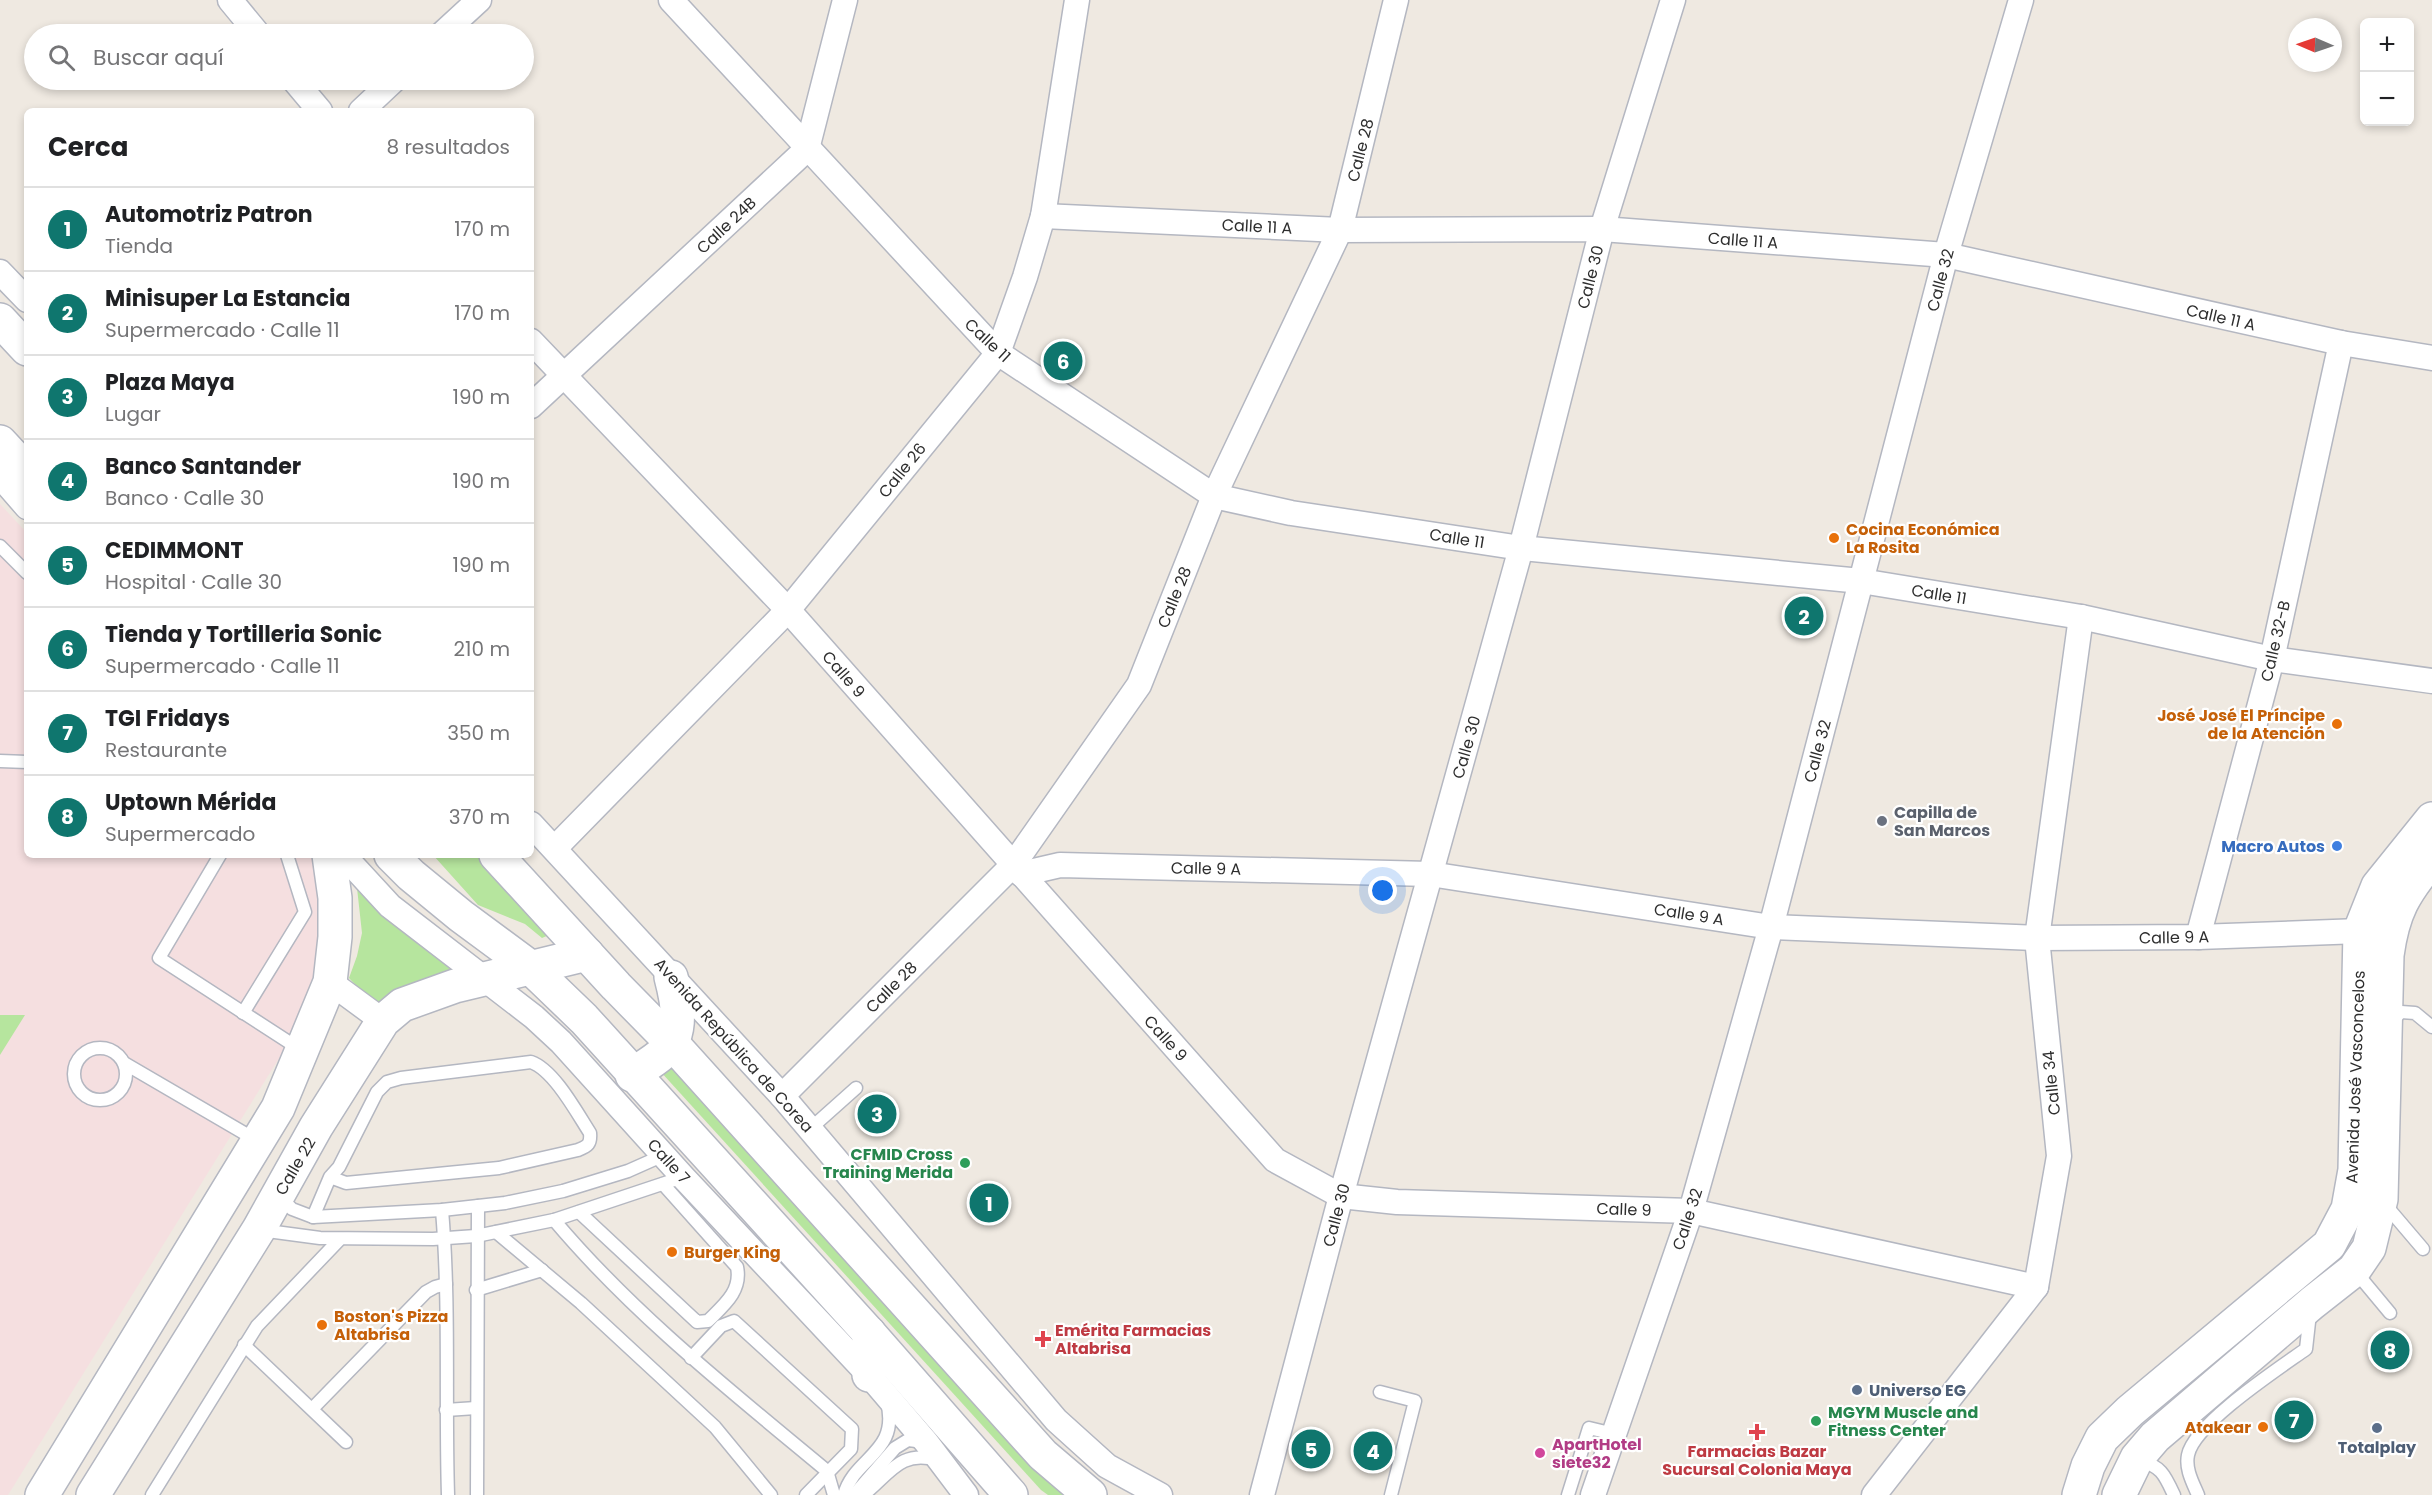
<!DOCTYPE html>
<html lang="es">
<meta charset="utf-8">
<style>
body{margin:0;font-family:Poppins,sans-serif;background:#f2f2f2;color:#202124}
.controls{position:absolute;right:18px;top:18px;display:grid;overflow:hidden;border-radius:9px;box-shadow:0 3px 9px #0003}
.controls button{width:54px;height:54px;display:grid;place-items:center;padding:0;border:0;border-bottom:2px solid #e0e0e0;background:#fff;color:#202124;font:30px sans-serif}
.compass{position:absolute;left:2288px;top:18px;width:54px;height:54px;border-radius:50%;background:#fff;box-shadow:0 3px 9px #0003;rotate:272deg}
.you{position:absolute;left:1383px;top:891px;width:21px;height:21px;margin:-15px;border:4px solid #fff;border-radius:50%;background:#1a73e8;box-shadow:0 0 0 9px #1a73e833}
.badge{display:grid;place-items:center;width:39px;height:39px;border-radius:50%;background:#0f766e;color:#fff;font-size:20px;font-weight:700}
.pin{position:absolute;translate:-50% -50%;border:3px solid #fff;box-shadow:0 2px 6px #0006}
.list{margin:0;padding:0;list-style:none}
h2{display:flex;justify-content:space-between;align-items:center;height:78px;margin:0;padding:0 24px;font-size:26px}
h2 small{font-size:20px;font-weight:400;color:#757577}
.list li{display:grid;grid-template-columns:39px 1fr auto;gap:18px;align-items:center;box-sizing:border-box;height:84px;padding:0 24px;border-top:2px solid #e0e0e0}
.list b{display:block;font-size:22px;white-space:nowrap}
.list p{margin:0;font-size:20px;white-space:nowrap;color:#757577}
.list em{font-size:20px;font-style:normal;color:#757577}
.icon{flex:none;width:33px;height:33px;fill:none;stroke:currentColor;stroke-width:2;stroke-linecap:round;stroke-linejoin:round}
.map{position:relative;flex:none;width:2432px;height:1495px;overflow:hidden}
.search{position:absolute;background:#fff;box-shadow:0 3px 9px #0003;left:24px;top:24px;width:510px;height:66px;display:flex;align-items:center;gap:15px;box-sizing:border-box;padding:0 21px;border-radius:33px;color:#757577;font-size:22px}
.panel{position:absolute;background:#fff;box-shadow:0 3px 9px #0003;left:24px;top:108px;width:510px;height:750px;border-radius:9px}
.map>svg:first-child{display:block}
.medical{fill:#f5dfe0}
.green{fill:#b6e59e}
.lines{fill:none;stroke-linecap:round;stroke-linejoin:round}
.lane-casing{stroke:#b4b7c1;stroke-width:15}
.street-casing{stroke:#b4b7c1;stroke-width:27}
.secondary-casing{stroke:#b4b7c1;stroke-width:36}
.lane{stroke:#fff;stroke-width:12}
.street{stroke:#fff;stroke-width:24}
.secondary{stroke:#fff;stroke-width:33}
.food-dot{fill:#e8710a;stroke:#fff;stroke-width:2}
.worship-dot{fill:#6b7280;stroke:#fff;stroke-width:2}
.shop-dot{fill:#3f7fe0;stroke:#fff;stroke-width:2}
.leisure-dot{fill:#2e9e5b;stroke:#fff;stroke-width:2}
.health-dot{fill:#e0444e;stroke:#fff;stroke-width:2}
.service-dot{fill:#5c6f8a;stroke:#fff;stroke-width:2}
.hotel-dot{fill:#d1479c;stroke:#fff;stroke-width:2}
.labels{text-anchor:middle;stroke-width:4.5;stroke-linejoin:round;paint-order:stroke}
.street-label{font-size:16px;fill:#2e2e2e;stroke:#fff}
.food-label{font-size:16px;font-weight:bold;fill:#c56008;stroke:#fff;text-anchor:start}
.worship-label{font-size:16px;font-weight:bold;fill:#5b616d;stroke:#fff;text-anchor:start}
.shop-label{font-size:16px;font-weight:bold;fill:#366cbe;stroke:#fff;text-anchor:end}
.leisure-label{font-size:16px;font-weight:bold;fill:#27864d;stroke:#fff;text-anchor:end}
.health-label{font-size:16px;font-weight:bold;fill:#be3a42;stroke:#fff;text-anchor:start}
.service-label{font-size:16px;font-weight:bold;fill:#4e5e75;stroke:#fff;text-anchor:start}
.hotel-label{font-size:16px;font-weight:bold;fill:#b23c85;stroke:#fff;text-anchor:start}
</style>
<div class="map">
<svg width="2432" height="1495" viewBox="0 0 2432 1495">
<rect width="100%" height="100%" fill="#efe9e1"/>
<!-- medical -->
<polygon class="medical" points="0,504 27,533 27,855 309,855 314,863 326,943 299,1026 8,1495 0,1495"/>
<!-- green -->
<g class="green">
<polygon points="433,855 486,855 556,932 542,938 525,924 478,905"/>
<polygon points="360,884 392,921 430,952 465,972 377,1008 349,978 357,956 362,933 357,888"/>
<polygon points="0,1015 25,1015 0,1055"/>
<polygon points="673,1060 1074,1495 1048,1495 1041,1490 660,1071"/>
</g>
<g class="lines">
<defs>
<g id="lane">
<polyline points="0,546 27,573"/>
<polyline points="0,761 27,762"/>
<polyline points="220,855 159,958 301,1050"/>
<polyline points="243,1013 305,912 287,855"/>
<polyline points="2391,1022 2401,1012 2415,1013 2432,1027"/>
<circle cx="100" cy="1074" r="26"/>
<polyline points="124,1063 256,1140"/>
<polyline points="810,1129 856,1088"/>
<polyline points="280,1197 292,1209 313,1217 442,1210 505,1203 563,1191 628,1171 664,1155"/>
<polyline points="2383,1202 2423,1249"/>
<path d="M442,1210C450,1305 445,1400 448,1495"/>
<path d="M579,1212L697,1322L708,1321C724,1305 742,1291 737,1267L663,1184"/>
<path d="M313,1217L330,1177L339,1167L377,1092L387,1082L401,1078L531,1062C554,1070 577,1113 590,1133C591,1144 588,1146 578,1150L499,1168L346,1183L330,1177"/>
<path d="M554,1220C634,1315 732,1392 827,1471L834,1495"/>
<polyline points="260,1230 320,1238 433,1239 476,1236 554,1220 683,1177"/>
<polyline points="496,1232 581,1303 715,1427 771,1495"/>
<polyline points="2355,1271 2390,1313"/>
<polyline points="476,1290 542,1270"/>
<polyline points="244,1345 346,1442"/>
<polyline points="691,1358 721,1326 734,1321 852,1429 851,1449 806,1495"/>
<polyline points="1380,1392 1415,1401 1391,1495"/>
<polyline points="313,1408 426,1292 435,1287 446,1284"/>
<polyline points="446,1410 476,1408"/>
<path d="M2138,1459C2161,1467 2164,1473 2174,1495"/>
<polyline points="152,1495 257,1326 340,1239"/>
<polyline points="477,1495 478,1206"/>
<path d="M844,1495C854,1457 900,1453 887,1402"/>
<polyline points="854,1495 895,1448 908,1440 925,1442"/>
<path d="M863,1495C889,1475 900,1449 937,1460"/>
<polyline points="1568,1495 1589,1428 1614,1434"/>
<path d="M2198,1495C2193,1483 2185,1469 2188,1455C2194,1424 2278,1369 2306,1349L2310,1313"/>
</g>
<g id="street">
<polyline points="230,0 258,34"/>
<polyline points="671,0 998,353 1214,496 1291,513 1521,548 1861,581 2081,617 2272,659 2432,681"/>
<polyline points="442,34 479,0"/>
<polyline points="294,80 320,111"/>
<polyline points="361,111 394,80"/>
<polyline points="1043,216 1340,230 1602,229 1946,255 2341,343 2432,358"/>
<polyline points="0,272 27,300"/>
<polyline points="531,341 788,610 1275,1160 1341,1196 1397,1202 1691,1211 2036,1287"/>
<polyline points="531,406 807,149 845,0"/>
<polyline points="0,476 27,507"/>
<polyline points="531,824 782,1096 1056,1420 1107,1466 1160,1495"/>
<polyline points="555,848 788,610 998,353 1025,277 1043,216 1077,0"/>
<polyline points="343,855 390,906 534,1017 561,1042 683,1177 869,1375 926,1442 966,1495"/>
<polyline points="1021,874 1060,865 1430,874 1771,927 2037,938 2198,937 2360,931"/>
<polyline points="2198,937 2272,659 2341,343"/>
<polyline points="330,982 383,1021"/>
<polyline points="782,1096 1013,865 1139,685 1214,496 1340,230 1396,0"/>
<polyline points="1262,1495 1341,1196 1521,548 1602,229 1673,0"/>
<polyline points="1593,1495 1691,1211 1771,927 1946,255 2021,0"/>
<polyline points="1874,1495 2036,1287 2059,1156 2037,938 2081,617"/>
</g>
<g id="secondary">
<polyline points="0,320 27,349"/>
<polyline points="0,442 27,471"/>
<polyline points="391,855 411,875 461,916 530,967 584,1019 869,1333 1011,1495"/>
<polyline points="496,855 616,986 671,1042 1043,1455 1090,1495"/>
<path d="M632,1075C642,1068 654,1061 663,1053C685,1034 677,1000 671,977"/>
<polyline points="869,1375 869,1333"/>
<polyline points="42,1495 278,1108 330,982 335,937 335,898 329,855"/>
<polyline points="93,1495 259,1229 316,1127 383,1021 402,1005 455,986 587,954"/>
<polyline points="2079,1495 2088,1466 2102,1438 2130,1411 2329,1245 2348,1209 2355,1170 2360,931 2378,886 2432,819"/>
<path d="M2119,1495L2137,1458L2155,1437L2312,1303L2354,1270L2369,1248L2381,1199L2387,955C2393,911 2404,893 2432,859"/>
</g>
</defs>
<!-- lane casing -->
<use href="#lane" class="lane-casing"/>
<!-- street casing -->
<use href="#street" class="street-casing"/>
<!-- secondary casing -->
<use href="#secondary" class="secondary-casing"/>
<!-- lane -->
<use href="#lane" class="lane"/>
<!-- street -->
<use href="#street" class="street"/>
<!-- secondary -->
<use href="#secondary" class="secondary"/>
</g>
<!-- markers -->
<g class="food-dot">
<circle cx="1834" cy="538" r="6"/>
<circle cx="2337" cy="724" r="6"/>
<circle cx="672" cy="1252" r="6"/>
<circle cx="322" cy="1325" r="6"/>
<circle cx="2263" cy="1427" r="6"/>
</g>
<circle class="worship-dot" cx="1882" cy="821" r="6"/>
<circle class="shop-dot" cx="2337" cy="846" r="6"/>
<g class="leisure-dot">
<circle cx="965" cy="1163" r="6"/>
<circle cx="1816" cy="1421" r="6"/>
</g>
<g class="health-dot">
<path d="M1040 1330h6v6h6v6h-6v6h-6v-6h-6v-6h6z"/>
<path d="M1754 1423h6v6h6v6h-6v6h-6v-6h-6v-6h6z"/>
</g>
<g class="service-dot">
<circle cx="1857" cy="1390" r="6"/>
<circle cx="2377" cy="1428" r="6"/>
</g>
<circle class="hotel-dot" cx="1540" cy="1453" r="6"/>
<g class="labels">
<!-- street labels -->
<g class="street-label">
<text transform="translate(1360 150) rotate(-76)" y="6">Calle 28</text>
<text transform="translate(726 225) rotate(-43)" y="6">Calle 24B</text>
<text transform="translate(1257 226) rotate(3)" y="6">Calle 11 A</text>
<text transform="translate(1743 240) rotate(4)" y="6">Calle 11 A</text>
<text transform="translate(1590 277) rotate(-76)" y="6">Calle 30</text>
<text transform="translate(1940 280) rotate(-75)" y="6">Calle 32</text>
<text transform="translate(2221 317) rotate(13)" y="6">Calle 11 A</text>
<text transform="translate(988 340) rotate(43)" y="6">Calle 11</text>
<text transform="translate(902 470) rotate(-51)" y="6">Calle 26</text>
<text transform="translate(1457 538) rotate(9)" y="6">Calle 11</text>
<text transform="translate(1939 594) rotate(9)" y="6">Calle 11</text>
<text transform="translate(1174 597) rotate(-68)" y="6">Calle 28</text>
<text transform="translate(2275 641) rotate(-77)" y="6">Calle 32-B</text>
<text transform="translate(844 674) rotate(49)" y="6">Calle 9</text>
<text transform="translate(1466 747) rotate(-74)" y="6">Calle 30</text>
<text transform="translate(1817 751) rotate(-75)" y="6">Calle 32</text>
<text transform="translate(1206 868) rotate(1)" y="6">Calle 9 A</text>
<text transform="translate(1689 914) rotate(9)" y="6">Calle 9 A</text>
<text transform="translate(2174 937) rotate(-1)" y="6">Calle 9 A</text>
<text transform="translate(891 987) rotate(-45)" y="6">Calle 28</text>
<text transform="translate(1166 1038) rotate(48)" y="6">Calle 9</text>
<text transform="translate(734 1045) rotate(48)" y="6">Avenida República de Corea</text>
<text transform="translate(2355 1077) rotate(-88)" y="6">Avenida José Vasconcelos</text>
<text transform="translate(2051 1083) rotate(-96)" y="6">Calle 34</text>
<text transform="translate(669 1161) rotate(48)" y="6">Calle 7</text>
<text transform="translate(295 1166) rotate(-60)" y="6">Calle 22</text>
<text transform="translate(1624 1209) rotate(2)" y="6">Calle 9</text>
<text transform="translate(1336 1215) rotate(-75)" y="6">Calle 30</text>
<text transform="translate(1687 1219) rotate(-72)" y="6">Calle 32</text>
</g>
<!-- food labels -->
<g class="food-label">
<text x="1846" y="535">Cocina Económica<tspan x="1846" dy="18">La Rosita</tspan></text>
<text x="2325" y="721" text-anchor="end">José José El Príncipe<tspan x="2325" dy="18">de la Atención</tspan></text>
<text x="684" y="1258">Burger King</text>
<text x="334" y="1322">Boston's Pizza<tspan x="334" dy="18">Altabrisa</tspan></text>
<text x="2251" y="1433" text-anchor="end">Atakear</text>
</g>
<!-- worship labels -->
<g class="worship-label">
<text x="1894" y="818">Capilla de<tspan x="1894" dy="18">San Marcos</tspan></text>
</g>
<!-- shop labels -->
<g class="shop-label">
<text x="2325" y="852">Macro Autos</text>
</g>
<!-- leisure labels -->
<g class="leisure-label">
<text x="953" y="1160">CFMID Cross<tspan x="953" dy="18">Training Merida</tspan></text>
<text x="1828" y="1418" text-anchor="start">MGYM Muscle and<tspan x="1828" dy="18">Fitness Center</tspan></text>
</g>
<!-- health labels -->
<g class="health-label">
<text x="1055" y="1336">Emérita Farmacias<tspan x="1055" dy="18">Altabrisa</tspan></text>
<text x="1757" y="1457" text-anchor="middle">Farmacias Bazar<tspan x="1757" dy="18">Sucursal Colonia Maya</tspan></text>
</g>
<!-- service labels -->
<g class="service-label">
<text x="1869" y="1396">Universo EG</text>
<text x="2377" y="1453" text-anchor="middle">Totalplay</text>
</g>
<!-- hotel labels -->
<g class="hotel-label">
<text x="1552" y="1450">ApartHotel<tspan x="1552" dy="18">siete32</tspan></text>
</g>
</g>
</svg>
<div class="controls">
<button>+</button>
<button>−</button>
</div>
<svg class="compass" viewBox="-18 -18 36 36"><path d="M0-13l5 13h-10z" fill="#e53935"/><path d="M0 13l5-13h-10z" fill="#757577"/></svg>
<div class="you"></div>
<div class="pin badge" style="left:989px;top:1203px">1</div>
<div class="pin badge" style="left:1804px;top:616px">2</div>
<div class="pin badge" style="left:877px;top:1114px">3</div>
<div class="pin badge" style="left:1373px;top:1451px">4</div>
<div class="pin badge" style="left:1311px;top:1449px">5</div>
<div class="pin badge" style="left:1063px;top:361px">6</div>
<div class="pin badge" style="left:2294px;top:1420px">7</div>
<div class="pin badge" style="left:2390px;top:1350px">8</div>
<div class="search"><svg class="icon" aria-label="search" viewBox="0 0 24 24"><circle cx="10" cy="10" r="6"/><path d="M15 15l6 6"/></svg>Buscar aquí</div>
<section class="panel">
<h2>Cerca<small>8 resultados</small></h2>
<ul class="list">
<li><span class="badge">1</span><div><b>Automotriz Patron</b><p>Tienda</p></div><em>170 m</em></li>
<li><span class="badge">2</span><div><b>Minisuper La Estancia</b><p>Supermercado · Calle 11</p></div><em>170 m</em></li>
<li><span class="badge">3</span><div><b>Plaza Maya</b><p>Lugar</p></div><em>190 m</em></li>
<li><span class="badge">4</span><div><b>Banco Santander</b><p>Banco · Calle 30</p></div><em>190 m</em></li>
<li><span class="badge">5</span><div><b>CEDIMMONT</b><p>Hospital · Calle 30</p></div><em>190 m</em></li>
<li><span class="badge">6</span><div><b>Tienda y Tortilleria Sonic</b><p>Supermercado · Calle 11</p></div><em>210 m</em></li>
<li><span class="badge">7</span><div><b>TGI Fridays</b><p>Restaurante</p></div><em>350 m</em></li>
<li><span class="badge">8</span><div><b>Uptown Mérida</b><p>Supermercado</p></div><em>370 m</em></li>
</ul>
</section>
</div>
